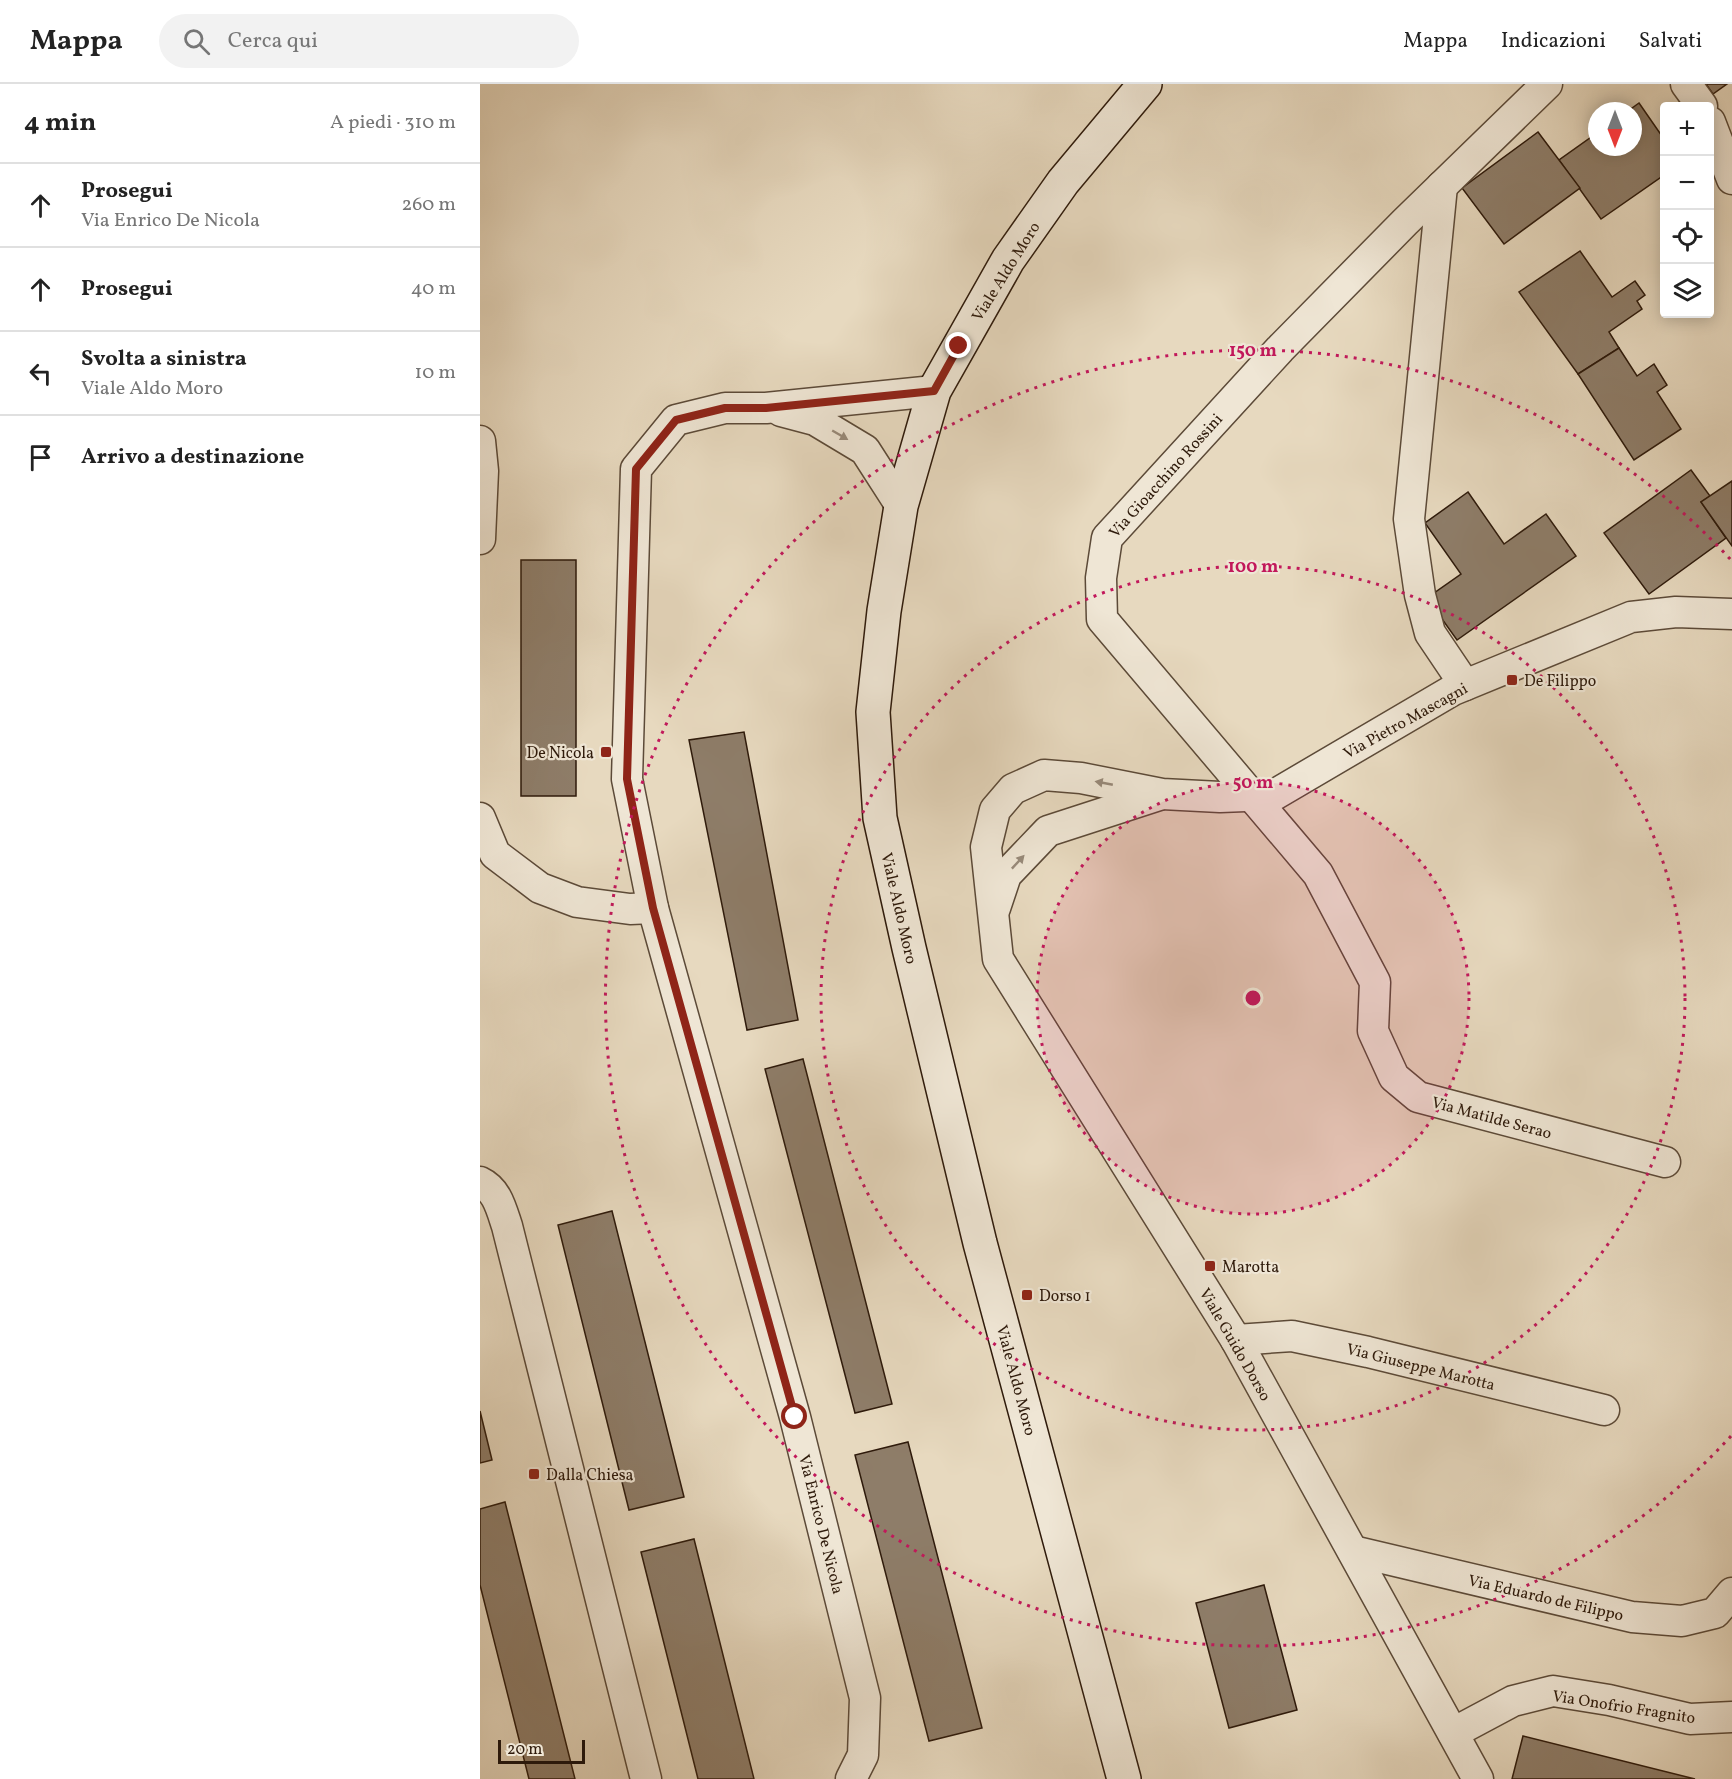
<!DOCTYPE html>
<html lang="it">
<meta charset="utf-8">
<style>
body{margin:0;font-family:Vollkorn,serif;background:#f2f2f2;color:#222}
.controls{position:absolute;right:18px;top:18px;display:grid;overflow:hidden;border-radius:6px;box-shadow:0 3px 15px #0003}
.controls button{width:54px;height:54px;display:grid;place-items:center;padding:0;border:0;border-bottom:2px solid #e0e0e0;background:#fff;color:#222;font:30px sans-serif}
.compass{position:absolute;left:1108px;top:18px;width:54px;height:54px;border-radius:50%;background:#fff;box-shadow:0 3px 15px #0003;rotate:180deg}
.scale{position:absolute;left:18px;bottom:15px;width:87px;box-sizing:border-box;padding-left:6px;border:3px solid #2e1a0b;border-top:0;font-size:16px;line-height:21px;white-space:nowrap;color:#2e1a0b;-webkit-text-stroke:4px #efe6d5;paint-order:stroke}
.stop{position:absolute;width:18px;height:18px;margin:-14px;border:4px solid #8f2418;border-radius:50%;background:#fff}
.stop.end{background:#8f2418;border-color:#fff;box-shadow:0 2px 6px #0008}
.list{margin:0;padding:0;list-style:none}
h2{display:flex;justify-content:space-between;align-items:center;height:78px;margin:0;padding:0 24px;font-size:26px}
h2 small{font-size:20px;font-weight:400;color:#767676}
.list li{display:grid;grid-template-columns:39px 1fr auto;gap:18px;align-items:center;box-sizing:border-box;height:84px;padding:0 24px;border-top:2px solid #e0e0e0}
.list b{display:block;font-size:22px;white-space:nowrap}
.list p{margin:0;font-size:20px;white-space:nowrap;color:#767676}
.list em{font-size:20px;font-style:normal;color:#767676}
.icon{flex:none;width:33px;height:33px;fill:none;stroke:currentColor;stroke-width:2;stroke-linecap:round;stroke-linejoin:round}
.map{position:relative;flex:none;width:1252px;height:1695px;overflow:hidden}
header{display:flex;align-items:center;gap:36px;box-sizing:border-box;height:84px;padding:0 30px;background:#fff;border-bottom:2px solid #e0e0e0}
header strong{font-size:28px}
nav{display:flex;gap:33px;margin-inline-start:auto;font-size:21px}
.search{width:420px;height:54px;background:#f2f2f2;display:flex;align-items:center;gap:15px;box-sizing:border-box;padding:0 21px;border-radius:33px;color:#767676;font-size:22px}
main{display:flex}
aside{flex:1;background:#fff}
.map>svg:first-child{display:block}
.building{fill:#8e7d69;stroke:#2e1a0b;stroke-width:1.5}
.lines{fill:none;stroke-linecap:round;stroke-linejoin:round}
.street-casing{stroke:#5c4a38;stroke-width:33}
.secondary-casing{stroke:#2e1a0b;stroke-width:36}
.street{stroke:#efe6d5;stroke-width:30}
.secondary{stroke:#efe6d5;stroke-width:33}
.oneway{fill:#988a7a}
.route{stroke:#8f2418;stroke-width:8}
.ring{fill:none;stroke:#c2185b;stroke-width:3;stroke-dasharray:3 6}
.poi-dot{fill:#8f2418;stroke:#efe6d5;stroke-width:2}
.labels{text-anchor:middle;stroke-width:4.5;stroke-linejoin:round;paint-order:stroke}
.street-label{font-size:16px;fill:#2e1a0b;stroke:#efe6d5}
.poi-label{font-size:16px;fill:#2e1a0b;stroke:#efe6d5;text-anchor:start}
.centre{fill:#c2185b;stroke:#efe6d5;stroke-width:3}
.ring-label{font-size:18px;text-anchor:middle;font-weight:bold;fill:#c2185b;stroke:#efe6d5;stroke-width:4.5;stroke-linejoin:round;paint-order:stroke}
</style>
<header>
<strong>Mappa</strong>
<div class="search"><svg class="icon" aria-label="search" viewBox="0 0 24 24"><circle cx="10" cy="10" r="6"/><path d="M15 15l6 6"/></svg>Cerca qui</div>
<nav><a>Mappa</a><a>Indicazioni</a><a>Salvati</a></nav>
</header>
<main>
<aside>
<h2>4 min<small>A piedi · 310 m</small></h2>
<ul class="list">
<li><svg class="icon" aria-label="ahead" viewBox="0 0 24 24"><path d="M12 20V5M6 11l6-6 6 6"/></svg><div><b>Prosegui</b><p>Via Enrico De Nicola</p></div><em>260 m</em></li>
<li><svg class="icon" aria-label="ahead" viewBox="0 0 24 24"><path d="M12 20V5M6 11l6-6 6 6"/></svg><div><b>Prosegui</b></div><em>40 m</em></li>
<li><svg class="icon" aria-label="left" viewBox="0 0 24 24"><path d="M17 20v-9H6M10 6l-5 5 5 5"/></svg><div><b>Svolta a sinistra</b><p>Viale Aldo Moro</p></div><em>10 m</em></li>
<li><svg class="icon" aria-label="arrive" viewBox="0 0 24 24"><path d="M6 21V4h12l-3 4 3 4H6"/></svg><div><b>Arrivo a destinazione</b></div></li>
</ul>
</aside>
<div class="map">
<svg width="1252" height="1695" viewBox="0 0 1252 1695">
<rect width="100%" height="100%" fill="#e7d9bf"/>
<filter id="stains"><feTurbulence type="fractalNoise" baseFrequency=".00333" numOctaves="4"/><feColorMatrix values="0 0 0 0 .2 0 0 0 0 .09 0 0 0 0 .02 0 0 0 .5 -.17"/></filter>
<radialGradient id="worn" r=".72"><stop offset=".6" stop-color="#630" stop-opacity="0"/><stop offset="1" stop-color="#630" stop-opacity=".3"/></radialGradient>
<!-- building -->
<g class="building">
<polygon points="1226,0 1247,0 1233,10"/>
<polygon points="1159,19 1184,55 1184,91 1121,135 1079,76 1117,49 1117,63 1153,63 1153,27 1148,27"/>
<polygon points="1058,48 1100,104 1024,160 982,104"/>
<polygon points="1100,167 1132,213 1155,197 1165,211 1157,217 1162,225 1129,248 1139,264 1098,290 1039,208"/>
<polygon points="1139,264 1157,292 1174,280 1187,301 1177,308 1201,345 1154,376 1098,290"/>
<polygon points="1211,386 1230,412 1221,418 1246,454 1169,510 1124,449"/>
<polygon points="1252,397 1252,462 1221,418"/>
<polygon points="988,408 1024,460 1066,430 1096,472 977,556 947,514 981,490 945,439"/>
<rect x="41" y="476" width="55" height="236"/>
<polygon points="264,648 318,936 267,946 209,656"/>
<polygon points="323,975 412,1320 375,1329 285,985"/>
<polygon points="132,1127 204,1413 149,1426 78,1141"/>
<polygon points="0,1327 12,1376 0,1379"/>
<polygon points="428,1358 502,1644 449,1657 375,1371"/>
<polygon points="25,1418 95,1695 49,1695 0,1501 0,1425"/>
<polygon points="214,1455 274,1695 218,1695 161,1468"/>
<polygon points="784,1501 817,1626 749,1644 716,1519"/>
<polygon points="1043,1652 1215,1695 1032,1695"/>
</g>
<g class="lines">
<defs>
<g id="street">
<polyline points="1067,0 925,138 800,265 627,454 621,494 622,535 838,790 895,898 893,947 914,993 938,1013 1185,1078"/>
<polyline points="1206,0 1222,22"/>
<polyline points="1230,38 1252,95"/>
<polyline points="962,102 929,435 940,511 950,549 985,601"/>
<polyline points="301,327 335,336 385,366 421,422"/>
<polyline points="0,357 3,387 0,455"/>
<polyline points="0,734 15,770 60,804 97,818 150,825 173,824"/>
<polyline points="515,824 526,791 568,747 679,711"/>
<path d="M0,1098C17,1106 21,1124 27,1142L166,1695"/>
<polyline points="756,1256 812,1252 888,1268 1124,1326"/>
<polyline points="873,1467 1152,1533 1202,1537 1235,1529 1252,1509"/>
<polyline points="973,1649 1033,1617 1073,1607 1129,1616 1210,1635 1252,1633"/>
<polyline points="371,1695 383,1671 385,1614 315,1333 173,824 147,695 156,385 196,336 245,324 286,324 454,307"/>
<polyline points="998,1695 756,1256 518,875 506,763 515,726 533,705 564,691 601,694 682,710 740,713 794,711 973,606 1151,533 1196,528 1252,530"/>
</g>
<polyline id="secondary" points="644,1695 500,1159 429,864 400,734 393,628 404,527 421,422 454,307 528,176 583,98 665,0"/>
</defs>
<!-- street casing -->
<use href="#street" class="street-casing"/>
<!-- secondary casing -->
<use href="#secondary" class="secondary-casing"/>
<!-- street -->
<use href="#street" class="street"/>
<!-- secondary -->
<use href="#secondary" class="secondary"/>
</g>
<!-- one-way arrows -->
<defs><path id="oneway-solid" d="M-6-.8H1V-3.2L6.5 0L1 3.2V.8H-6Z" transform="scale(1.5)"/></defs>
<g class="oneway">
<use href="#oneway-solid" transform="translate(360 351) rotate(30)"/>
<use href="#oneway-solid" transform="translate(624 699) rotate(-169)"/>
<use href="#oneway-solid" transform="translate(538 778) rotate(-47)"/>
</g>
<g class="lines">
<!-- route -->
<polyline class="route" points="315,1333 173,824 147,695 156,385 196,336 245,324 286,324 454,307 479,262"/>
</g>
<!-- distance rings -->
<circle cx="773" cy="914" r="216" fill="#c2185b" fill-opacity=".12"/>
<g class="ring">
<circle cx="773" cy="914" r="216"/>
<circle cx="773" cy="914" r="432"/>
<path d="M1251 1352A648 648 0 1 1 1251 476"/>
</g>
<!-- markers -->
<g class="poi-dot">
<rect x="1026" y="590" width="12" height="12" rx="3"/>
<rect x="120" y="662" width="12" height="12" rx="3"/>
<rect x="724" y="1176" width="12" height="12" rx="3"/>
<rect x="541" y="1205" width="12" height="12" rx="3"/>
<rect x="48" y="1384" width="12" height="12" rx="3"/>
</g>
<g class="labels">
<!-- street labels -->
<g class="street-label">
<text transform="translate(525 187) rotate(-58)" y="6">Viale Aldo Moro</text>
<text transform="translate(685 391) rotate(-48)" y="6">Via Gioacchino Rossini</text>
<text transform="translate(925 636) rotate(-29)" y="6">Via Pietro Mascagni</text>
<text transform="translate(420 824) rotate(77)" y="6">Viale Aldo Moro</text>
<text transform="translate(1012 1033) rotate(15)" y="6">Via Matilde Serao</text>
<text transform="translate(756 1260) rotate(60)" y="6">Viale Guido Dorso</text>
<text transform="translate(941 1282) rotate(14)" y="6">Via Giuseppe Marotta</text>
<text transform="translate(537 1296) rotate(75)" y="6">Viale Aldo Moro</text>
<text transform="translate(342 1440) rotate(76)" y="6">Via Enrico De Nicola</text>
<text transform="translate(1066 1513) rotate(13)" y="6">Via Eduardo de Filippo</text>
<text transform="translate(1144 1622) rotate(9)" y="6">Via Onofrio Fragnito</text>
</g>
<!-- poi labels -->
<g class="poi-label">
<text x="1044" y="602">De Filippo</text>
<text x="114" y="674" text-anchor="end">De Nicola</text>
<text x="742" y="1188">Marotta</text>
<text x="559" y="1217">Dorso 1</text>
<text x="66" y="1396">Dalla Chiesa</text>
</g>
</g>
<circle cx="773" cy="914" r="9" class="centre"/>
<g class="ring-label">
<text x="773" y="272">150 m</text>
<text x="773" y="488">100 m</text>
<text x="773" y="704">50 m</text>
</g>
<rect width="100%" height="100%" filter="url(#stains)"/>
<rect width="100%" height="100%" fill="url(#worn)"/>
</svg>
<div class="controls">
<button>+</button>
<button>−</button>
<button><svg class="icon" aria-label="locate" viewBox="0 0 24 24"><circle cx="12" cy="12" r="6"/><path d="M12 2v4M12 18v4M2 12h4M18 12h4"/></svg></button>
<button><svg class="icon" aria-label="layers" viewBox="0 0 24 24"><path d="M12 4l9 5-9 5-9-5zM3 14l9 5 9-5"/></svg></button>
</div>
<svg class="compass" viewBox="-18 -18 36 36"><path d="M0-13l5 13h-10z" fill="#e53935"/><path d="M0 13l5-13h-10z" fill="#767676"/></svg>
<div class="scale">20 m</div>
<div class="stop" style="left:315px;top:1333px"></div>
<div class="stop end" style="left:479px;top:262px"></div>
</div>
</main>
